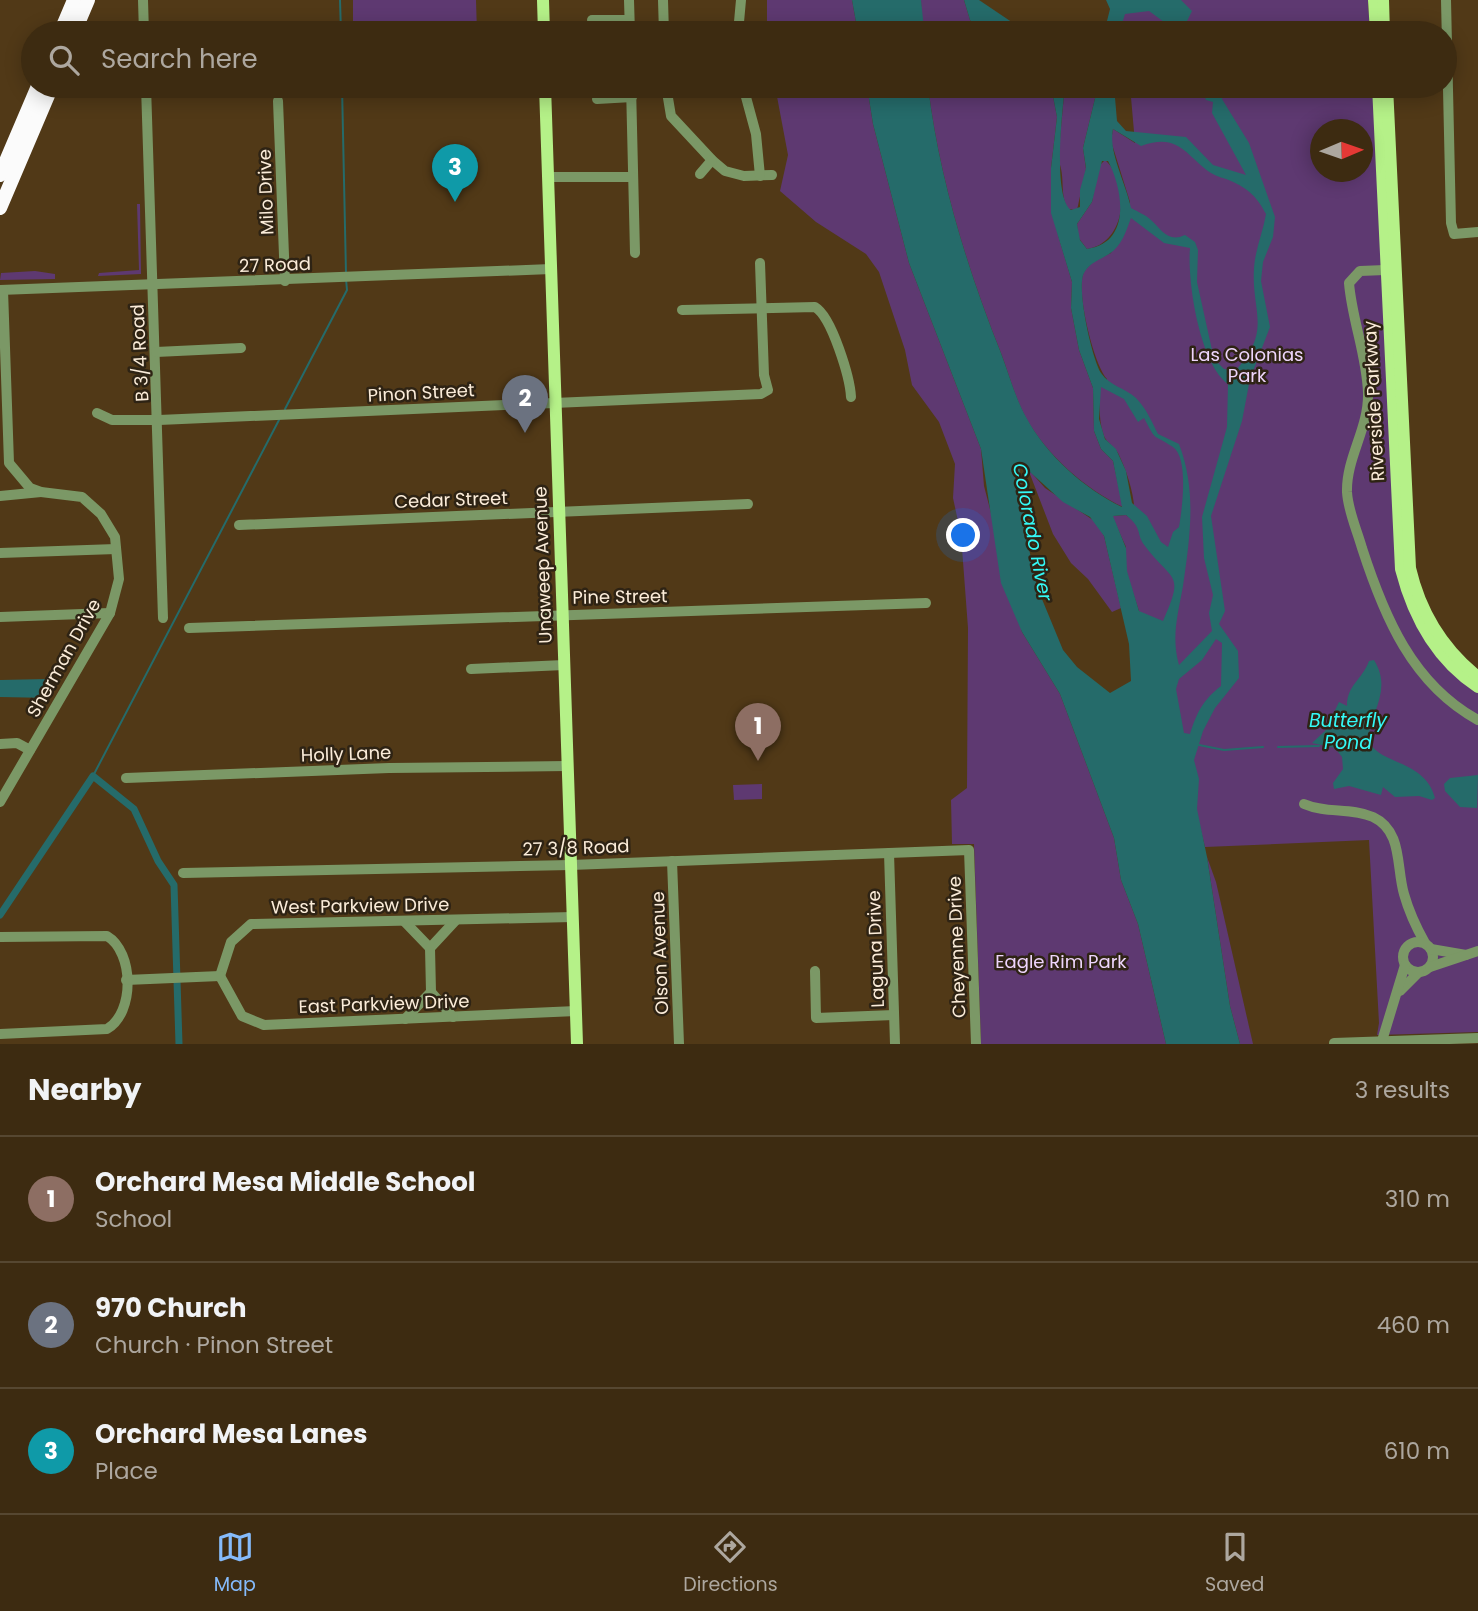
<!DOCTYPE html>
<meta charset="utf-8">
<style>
body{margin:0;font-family:Poppins,sans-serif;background:#48371f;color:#f1f3f6}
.compass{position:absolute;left:1310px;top:119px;width:63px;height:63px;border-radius:50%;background:#3d2b11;box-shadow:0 4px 18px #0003;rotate:88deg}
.you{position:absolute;left:964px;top:536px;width:24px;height:24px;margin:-18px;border:5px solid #fff;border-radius:50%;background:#1a73e8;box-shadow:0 0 0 10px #1a73e833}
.badge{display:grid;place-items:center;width:46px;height:46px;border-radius:50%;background:#85bbfb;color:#fff;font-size:23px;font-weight:700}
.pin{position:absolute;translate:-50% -58px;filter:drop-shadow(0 2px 4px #0008)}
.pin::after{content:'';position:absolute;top:37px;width:24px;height:21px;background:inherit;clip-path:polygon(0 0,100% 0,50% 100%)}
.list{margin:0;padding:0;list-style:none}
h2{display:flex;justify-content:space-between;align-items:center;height:91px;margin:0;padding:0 28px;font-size:30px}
h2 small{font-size:23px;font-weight:400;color:#ada79f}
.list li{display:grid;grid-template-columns:46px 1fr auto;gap:21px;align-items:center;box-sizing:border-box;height:126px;padding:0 28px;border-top:2px solid #564731}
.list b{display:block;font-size:26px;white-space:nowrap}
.list p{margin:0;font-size:23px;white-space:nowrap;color:#ada79f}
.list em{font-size:23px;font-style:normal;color:#ada79f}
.icon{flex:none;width:38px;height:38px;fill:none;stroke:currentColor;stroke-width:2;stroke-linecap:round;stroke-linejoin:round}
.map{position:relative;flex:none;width:1478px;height:1044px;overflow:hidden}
.search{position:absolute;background:#3d2b11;box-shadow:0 4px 18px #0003;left:21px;right:21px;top:21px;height:77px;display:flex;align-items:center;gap:18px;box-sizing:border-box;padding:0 24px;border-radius:38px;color:#ada79f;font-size:26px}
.sheet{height:469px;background:#3d2b11}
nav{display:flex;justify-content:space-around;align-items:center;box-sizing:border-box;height:98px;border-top:2px solid #564731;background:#3d2b11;font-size:19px;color:#ada79f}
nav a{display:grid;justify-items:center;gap:4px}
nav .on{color:#85bbfb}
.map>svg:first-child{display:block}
.green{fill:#5e3971;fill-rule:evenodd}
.water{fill:#256b6a;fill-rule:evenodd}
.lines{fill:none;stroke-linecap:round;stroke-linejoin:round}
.stream{stroke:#256b6a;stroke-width:2}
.canal{stroke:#256b6a;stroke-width:7}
.minor{stroke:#7b9866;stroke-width:10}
.major{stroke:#b5f188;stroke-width:12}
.highway{stroke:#fbfbfb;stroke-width:14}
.labels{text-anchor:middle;stroke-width:5;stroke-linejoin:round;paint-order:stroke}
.street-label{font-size:18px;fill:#fbecd9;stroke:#2e2314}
.park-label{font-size:18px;fill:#eed5fc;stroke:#2e2314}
.water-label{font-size:19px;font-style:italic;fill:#34f9f6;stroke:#2e2314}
</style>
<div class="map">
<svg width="1478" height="1044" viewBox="0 0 1478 1044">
<rect width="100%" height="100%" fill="#513917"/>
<!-- green -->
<g class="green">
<polygon points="353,0 476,0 477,33 353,33"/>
<polygon points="767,0 852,0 858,33 767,33"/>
<polygon points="921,0 964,0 970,20 983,33 922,33"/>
<polygon points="1113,0 1368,0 1370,33 1123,33"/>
<polygon points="775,86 867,86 873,124 909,263 981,449 984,486 1022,632 1060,694 1114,838 1121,880 1138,924 1166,1044 981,1044 974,844 952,844 951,800 967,788 968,628 961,535 953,498 955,464 939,422 912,385 905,350 879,272 866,254 816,222 780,191 788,155"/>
<path d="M928,86H1051L1057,117L1051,168L1058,235L1072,282L1071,308L1079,350L1093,388L1094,431L1101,449L1113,461L1123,507C1085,489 1047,455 1026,418C1015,398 1009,374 1001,353C967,268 939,177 928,86Z"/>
<path d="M1061,86H1077L1079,90L1085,88L1084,86H1098L1083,148L1086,169L1077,210L1068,209C1059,194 1066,176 1058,160L1064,95Z"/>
<path d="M1130,86H1373L1396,553L1478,691V1032L1377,1035L1379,1023L1369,840L1205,847L1156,648L1139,611L1126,571V547L1112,516L1126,515L1134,521C1137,501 1127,471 1118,453C1114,446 1107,443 1104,436C1098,420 1100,404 1100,387H1106L1107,379C1094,366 1075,289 1084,272C1090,262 1100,258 1111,253L1130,202L1111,141L1113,129L1135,143ZM1320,130H1362V172H1320Z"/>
<path d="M1105,160C1131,183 1127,243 1087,249L1078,237L1077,224L1092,202L1098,167Z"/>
<polygon points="137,204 140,204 141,274 98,276 99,273 139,270"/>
<polygon points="35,271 55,274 55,279 0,280 1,273"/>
<polygon points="1028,469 1045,488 1096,522 1104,536 1121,608 1112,612 1088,579 1071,563 1053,534"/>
<polygon points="762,784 762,799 734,800 733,785"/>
<polygon points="1207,857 1216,882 1253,1044 1240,1044 1230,1006"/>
</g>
<!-- water -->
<g class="water">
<polygon points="852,0 921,0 924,29 922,33 858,33"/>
<polygon points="964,0 979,0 1028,33 983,33 970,20"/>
<polygon points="1106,0 1181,0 1192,11 1187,21 1206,33 1183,33 1180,27 1175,30 1149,11 1125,14 1119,33 1104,33 1110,9"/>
<path d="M867,86H928C939,177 967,268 1001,353C1009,374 1015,397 1026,417C1046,455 1085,489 1122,507L1113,461L1101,449L1094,431L1093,388L1079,350L1071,308L1072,282L1051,213V168L1057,117L1051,86H1061L1064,95C1062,116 1053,197 1071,210L1080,207V190L1086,168L1083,148L1098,86H1114L1117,121L1126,131L1186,137L1213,165L1246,175L1212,113L1213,102L1206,100L1200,86H1227L1222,99L1249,143L1275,217L1273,237L1263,262L1261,281L1270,327L1250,379L1242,421L1211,516L1225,611L1219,624L1238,651L1239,678L1215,708L1203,731L1194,760L1199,779L1197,809L1207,857L1230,1006L1240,1044H1166L1138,924L1121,880L1114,838L1060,694L1022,632L1001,583L981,449L909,263L873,124ZM1113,129L1141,146C1179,132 1185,155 1211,173C1217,177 1225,178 1231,181C1249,189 1257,197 1266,214C1263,232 1255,250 1254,268C1251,312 1273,330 1235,371L1224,369L1214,359L1197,282L1198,250L1195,242L1185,235C1168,243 1162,230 1151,220C1146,215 1138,212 1131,208C1126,183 1108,152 1113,129ZM1102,161H1108C1123,189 1132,243 1087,249L1080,240L1077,224L1092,202ZM1131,218L1164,243L1190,248C1187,282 1200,364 1228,384L1227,427L1202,517L1204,558L1213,595L1209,613L1212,631L1179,665C1171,637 1178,614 1183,586C1190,537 1197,491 1179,444L1158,434C1152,422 1146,408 1136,398C1125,388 1110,386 1101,373C1092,359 1076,287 1084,273C1090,262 1100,260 1109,254C1122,246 1126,231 1131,218ZM1101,387L1124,399L1138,422L1144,418C1157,443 1152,433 1173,447C1189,458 1182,510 1179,527L1173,532L1168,547L1161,542L1147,516L1132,503L1126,471L1116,449L1105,439L1099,419ZM1019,462L1063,502L1090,517L1104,536L1129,644L1131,681L1110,693L1077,667L1063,650L1037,587L1027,539ZM1126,515C1144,530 1135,533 1145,546C1173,583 1185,571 1163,621L1139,611L1127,571L1126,548L1113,516ZM1216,639L1222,643L1221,686C1203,700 1197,712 1190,734L1184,733L1176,689L1179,679L1202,660Z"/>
<path d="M1374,660C1394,692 1367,715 1369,742C1381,765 1425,760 1435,798L1432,800L1419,796L1395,797L1383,787L1381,795L1349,786L1334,789L1333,783L1343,769L1342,757L1335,748L1312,743L1325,731L1339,702L1347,706C1347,685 1362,680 1369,661Z"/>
<polygon points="48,679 51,698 0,697 0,680"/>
<polygon points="1478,775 1477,808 1460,807 1445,791 1444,784 1450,778"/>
</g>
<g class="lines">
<!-- stream -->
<g class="stream">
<polyline points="340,0 341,33"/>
<polyline points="342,86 346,274"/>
<polyline points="285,409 347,290 346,279"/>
<polyline points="1199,745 1224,750 1263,747"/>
<polyline points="1278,747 1319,746"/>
<polyline points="93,776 279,420"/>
</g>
<!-- canal -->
<polyline class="canal" points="0,915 93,776 134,809 158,861 174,885 179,1044"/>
<!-- minor -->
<g class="minor">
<polyline points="143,0 144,33"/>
<polyline points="629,0 630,33"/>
<polyline points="663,0 664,33"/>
<polyline points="1446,0 1451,223 1454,234 1478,232"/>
<polyline points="592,20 629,20"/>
<polyline points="738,33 741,0"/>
<polyline points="146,86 163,618"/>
<polyline points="631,86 635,253"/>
<polyline points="666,86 671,116 712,160 725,171 744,176 772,175"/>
<polyline points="743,86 756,134 760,176"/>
<polyline points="415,93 502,86"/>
<polyline points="597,99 632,97"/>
<polyline points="278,101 285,281"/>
<polyline points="700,174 712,160"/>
<polyline points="548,177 633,177"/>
<path d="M1385,270L1360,271L1349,283C1352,320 1367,356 1368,393C1369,428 1346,458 1347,492C1348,511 1357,530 1362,548C1384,616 1412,684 1478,720"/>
<polyline points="0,290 551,269"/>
<path d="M682,310L815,307C832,317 850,378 851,397"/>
<polyline points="156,352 241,348"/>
<polyline points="97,413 112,420 159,420 761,394 768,390 764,375 760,263"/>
<polyline points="0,496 41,492"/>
<polyline points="239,525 748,504"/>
<polyline points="0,553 116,549"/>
<polyline points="0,617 110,613"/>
<polyline points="189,628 926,603"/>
<polyline points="471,669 564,665"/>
<polyline points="0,744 17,743 30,750"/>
<polyline points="126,778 389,768 567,766"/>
<polyline points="0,802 110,613 119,579 115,537 101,514 82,497 41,492 30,488 9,463 3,290"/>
<path d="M1304,804C1327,814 1350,807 1373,817C1403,831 1396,867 1404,894C1409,912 1416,927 1425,943"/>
<polyline points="889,853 895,1044"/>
<polyline points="672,861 679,1044"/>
<polyline points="183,873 571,865 969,850 976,1044"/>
<polyline points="404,921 430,948"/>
<path d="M0,937L107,936C134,952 135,1013 107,1029L0,1034"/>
<circle cx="1418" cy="957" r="15"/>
<polyline points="1431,949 1466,955"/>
<polyline points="1430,967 1478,951"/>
<polyline points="815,971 816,1018 894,1015"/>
<polyline points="220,976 231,942 251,924 573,917"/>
<polyline points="220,976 242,1016 264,1025 576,1011"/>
<polyline points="126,980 220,976"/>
<polyline points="1400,991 1419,972"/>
<polyline points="453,1017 431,992 430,948 456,920"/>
<polyline points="405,1019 431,992"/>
<polyline points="1334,1043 1478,1038"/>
<polyline points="1381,1044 1405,965"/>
</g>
<!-- major -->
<g class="major">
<polyline points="543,0 544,33"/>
<polyline points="1374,0 1376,33"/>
<polyline points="1383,0 1384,33"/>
<polyline points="545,86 577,1044"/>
<path d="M1378,86L1401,569C1413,616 1437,660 1478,687"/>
<path d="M1387,86L1410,568C1420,611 1443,649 1478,677"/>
</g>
<!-- highway -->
<g class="highway">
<polyline points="60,33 74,0"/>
<polyline points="74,33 88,0"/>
<polyline points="0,175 38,86"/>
<polyline points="0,208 52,86"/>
</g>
</g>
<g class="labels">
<!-- street labels -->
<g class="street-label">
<text transform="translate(266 192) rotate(-92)" y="6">Milo Drive</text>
<text transform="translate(275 265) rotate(-2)" y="6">27 Road</text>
<text transform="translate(140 353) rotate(-93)" y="6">B 3/4 Road</text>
<text transform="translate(421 393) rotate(-3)" y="6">Pinon Street</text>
<text transform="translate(1374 401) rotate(-93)" y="6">Riverside Parkway</text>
<text transform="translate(451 500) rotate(-2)" y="6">Cedar Street</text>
<text transform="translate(543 565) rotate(-92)" y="6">Unaweep Avenue</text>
<text transform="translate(620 597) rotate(-1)" y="6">Pine Street</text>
<text transform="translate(64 658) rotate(-61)" y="6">Sherman Drive</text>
<text transform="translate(346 754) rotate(-2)" y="6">Holly Lane</text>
<text transform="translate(576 848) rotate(-2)" y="6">27 3/8 Road</text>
<text transform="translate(360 906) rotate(-1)" y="6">West Parkview Drive</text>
<text transform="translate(957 947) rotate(-92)" y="6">Cheyenne Drive</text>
<text transform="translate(876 949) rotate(-92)" y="6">Laguna Drive</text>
<text transform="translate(660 953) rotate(-92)" y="6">Olson Avenue</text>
<text transform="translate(384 1004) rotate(-2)" y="6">East Parkview Drive</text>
</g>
<!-- park labels -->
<g class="park-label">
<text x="1247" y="361">Las Colonias<tspan x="1247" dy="21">Park</tspan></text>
<text x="1061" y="968">Eagle Rim Park</text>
</g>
<!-- water labels -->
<g class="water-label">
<text transform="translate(1033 532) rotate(79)" y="7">Colorado River</text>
<text x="1348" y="727">Butterfly<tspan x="1348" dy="22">Pond</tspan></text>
</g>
</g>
</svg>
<svg class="compass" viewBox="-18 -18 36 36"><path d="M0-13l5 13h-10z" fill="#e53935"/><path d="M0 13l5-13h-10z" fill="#ada79f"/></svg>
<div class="you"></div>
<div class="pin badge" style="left:758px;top:761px;background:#8d6e63">1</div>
<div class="pin badge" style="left:525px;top:433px;background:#6b7280">2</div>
<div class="pin badge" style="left:455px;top:202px;background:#0f9aa8">3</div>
<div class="search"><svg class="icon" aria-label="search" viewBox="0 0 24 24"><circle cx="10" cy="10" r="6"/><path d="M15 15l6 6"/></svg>Search here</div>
</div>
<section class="sheet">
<h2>Nearby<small>3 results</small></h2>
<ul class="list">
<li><span class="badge" style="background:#8d6e63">1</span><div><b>Orchard Mesa Middle School</b><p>School</p></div><em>310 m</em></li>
<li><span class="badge" style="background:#6b7280">2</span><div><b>970 Church</b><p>Church · Pinon Street</p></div><em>460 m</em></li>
<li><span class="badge" style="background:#0f9aa8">3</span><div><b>Orchard Mesa Lanes</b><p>Place</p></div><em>610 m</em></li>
</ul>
</section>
<nav>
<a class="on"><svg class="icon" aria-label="map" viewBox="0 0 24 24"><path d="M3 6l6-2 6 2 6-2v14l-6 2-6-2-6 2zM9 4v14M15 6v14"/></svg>Map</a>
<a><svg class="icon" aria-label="directions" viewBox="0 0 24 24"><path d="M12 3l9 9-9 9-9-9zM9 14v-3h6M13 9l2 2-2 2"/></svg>Directions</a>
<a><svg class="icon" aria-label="saved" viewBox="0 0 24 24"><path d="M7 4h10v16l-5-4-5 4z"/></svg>Saved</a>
</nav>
